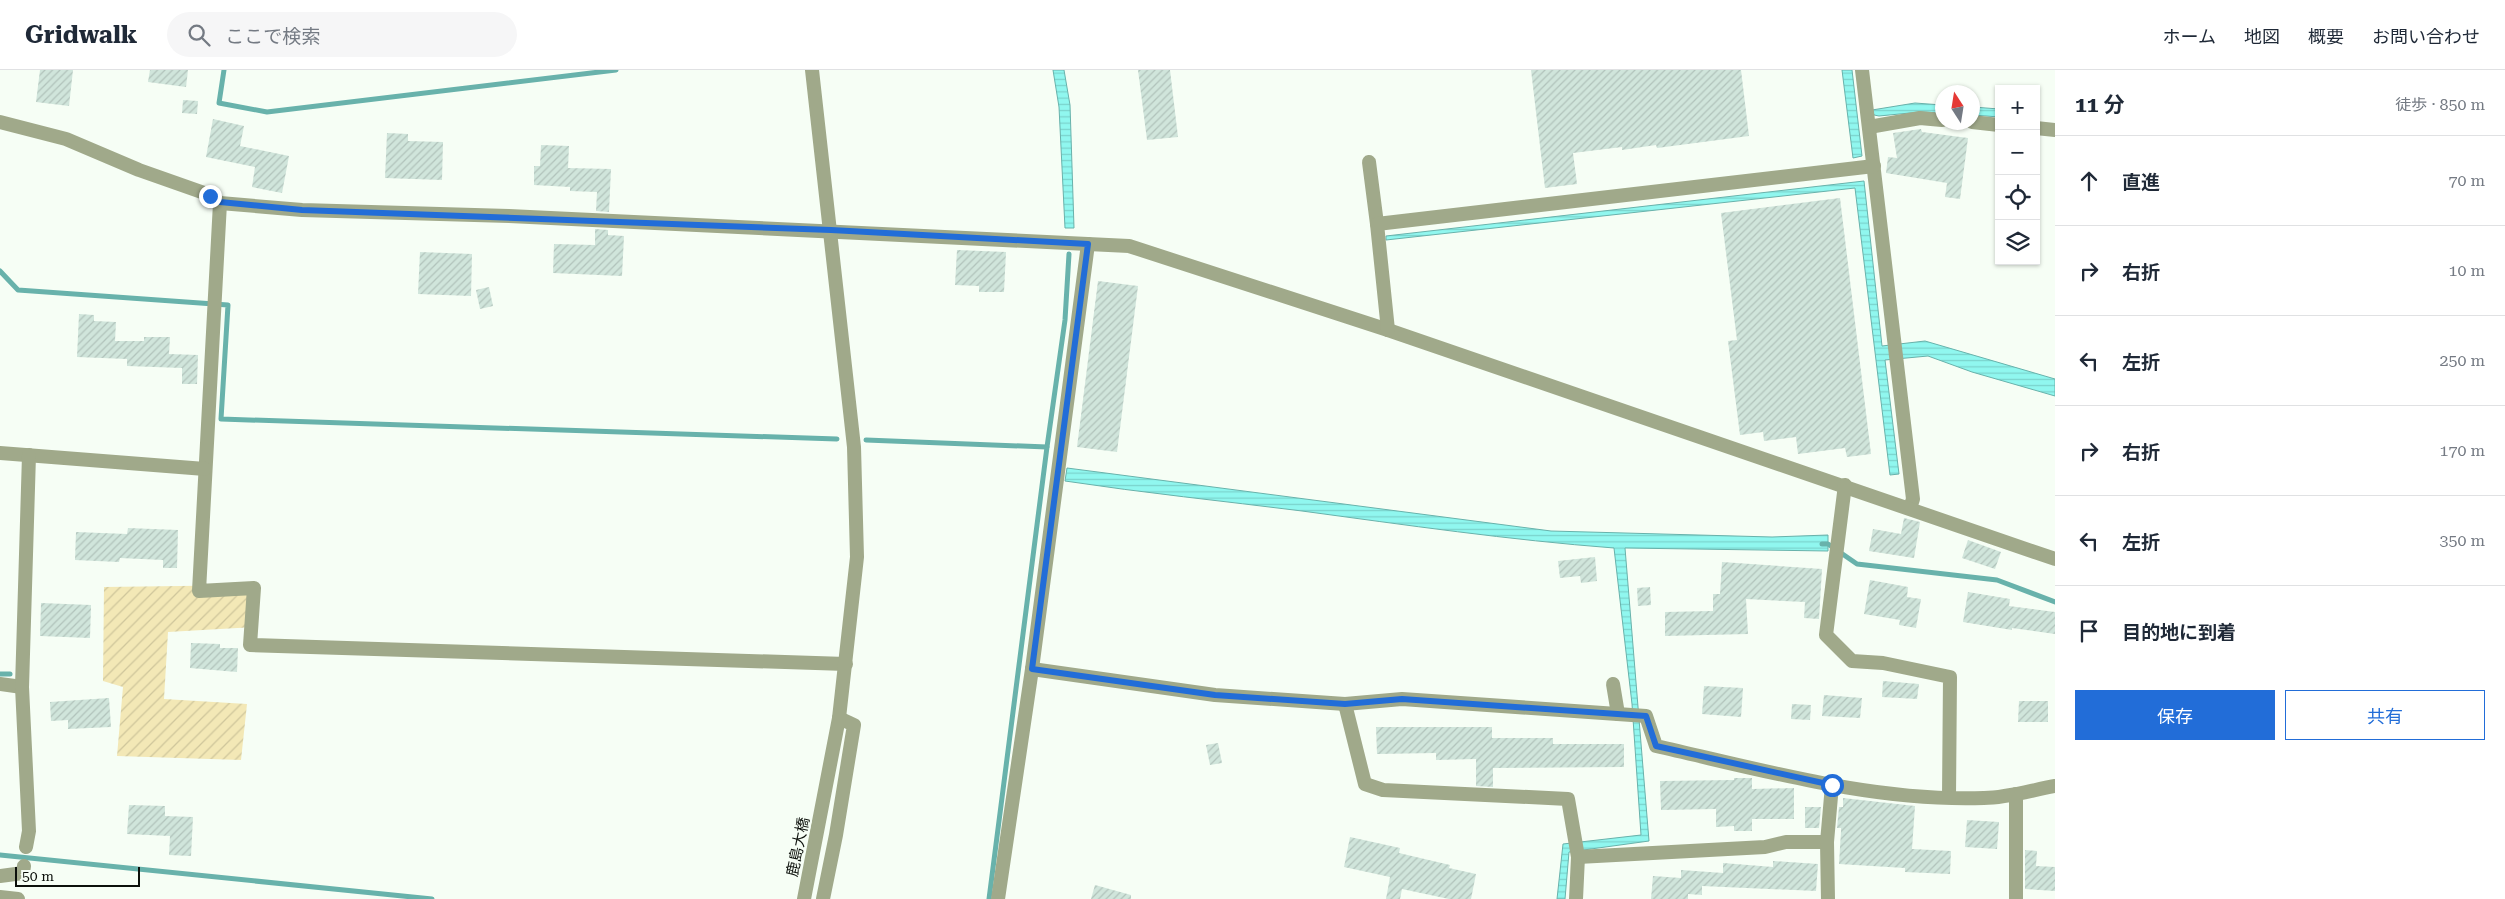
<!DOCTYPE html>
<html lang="ja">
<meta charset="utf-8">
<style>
body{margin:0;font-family:"Roboto Serif","Noto Sans JP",serif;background:#f6f6f7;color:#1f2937}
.controls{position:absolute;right:15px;top:15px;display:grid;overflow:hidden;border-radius:0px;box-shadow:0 1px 4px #0004}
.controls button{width:45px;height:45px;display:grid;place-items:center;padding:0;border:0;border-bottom:1px solid #e0e1e3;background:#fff;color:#1f2937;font:25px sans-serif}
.compass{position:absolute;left:1935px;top:15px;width:45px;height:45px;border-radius:50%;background:#fff;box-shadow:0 1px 4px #0004;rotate:348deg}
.scale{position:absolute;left:15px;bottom:12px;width:125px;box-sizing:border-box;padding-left:5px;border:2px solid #0c100b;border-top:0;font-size:14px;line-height:18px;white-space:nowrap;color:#0c100b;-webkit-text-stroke:4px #f6fef5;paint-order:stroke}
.stop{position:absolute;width:15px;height:15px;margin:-11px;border:4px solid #226dd8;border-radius:50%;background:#fff}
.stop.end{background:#226dd8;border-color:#fff;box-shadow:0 1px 5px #0008}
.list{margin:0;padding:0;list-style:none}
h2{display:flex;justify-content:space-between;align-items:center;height:65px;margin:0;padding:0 20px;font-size:21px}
h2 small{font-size:16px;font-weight:400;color:#747a83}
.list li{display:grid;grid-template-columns:32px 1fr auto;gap:15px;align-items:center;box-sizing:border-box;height:90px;padding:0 20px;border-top:1px solid #e0e1e3}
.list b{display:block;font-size:19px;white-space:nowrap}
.list em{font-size:16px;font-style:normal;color:#747a83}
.actions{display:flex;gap:10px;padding:15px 20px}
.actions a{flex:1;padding:11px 0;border:1px solid #226dd8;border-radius:0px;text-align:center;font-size:18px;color:#226dd8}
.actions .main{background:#226dd8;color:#fff}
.icon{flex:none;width:28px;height:28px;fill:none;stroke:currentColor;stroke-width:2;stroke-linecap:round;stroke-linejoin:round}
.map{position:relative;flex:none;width:2055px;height:829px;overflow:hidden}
header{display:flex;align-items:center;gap:30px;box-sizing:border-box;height:70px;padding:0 25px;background:#fff;border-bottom:1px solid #e0e1e3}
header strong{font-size:24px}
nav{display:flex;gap:28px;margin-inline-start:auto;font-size:18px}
.search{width:350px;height:45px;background:#f6f6f7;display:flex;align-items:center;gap:12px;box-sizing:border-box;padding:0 18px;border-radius:28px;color:#747a83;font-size:19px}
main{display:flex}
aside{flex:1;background:#fff}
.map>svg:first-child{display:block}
.garden{fill:url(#garden-furrows)}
.water{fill:url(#water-rules);stroke:#68b2ab}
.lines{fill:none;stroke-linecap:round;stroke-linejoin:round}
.stream{stroke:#68b2ab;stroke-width:5}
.building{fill:url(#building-hatch)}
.minor{stroke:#a0a98a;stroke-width:14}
.tertiary{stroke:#a0a98a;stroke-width:14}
.route{stroke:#226dd8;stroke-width:6}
.labels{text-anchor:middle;stroke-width:4;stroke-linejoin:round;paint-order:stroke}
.street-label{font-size:15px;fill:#0c100b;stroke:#f6fef5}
</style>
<header>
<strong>Gridwalk</strong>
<div class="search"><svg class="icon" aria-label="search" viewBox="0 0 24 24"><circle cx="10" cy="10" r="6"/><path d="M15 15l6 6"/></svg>ここで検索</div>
<nav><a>ホーム</a><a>地図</a><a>概要</a><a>お問い合わせ</a></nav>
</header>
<main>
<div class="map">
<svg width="2055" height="829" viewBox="0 0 2055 829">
<defs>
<pattern id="garden-furrows" width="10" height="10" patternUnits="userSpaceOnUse" patternTransform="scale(1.25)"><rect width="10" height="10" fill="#f3e8b6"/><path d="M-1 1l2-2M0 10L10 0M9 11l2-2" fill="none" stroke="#cfc69b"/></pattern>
<pattern id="water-rules" width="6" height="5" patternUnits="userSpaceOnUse" patternTransform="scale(1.25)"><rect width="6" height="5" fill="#90f7ef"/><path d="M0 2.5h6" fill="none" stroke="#7bd3cc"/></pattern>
<pattern id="building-hatch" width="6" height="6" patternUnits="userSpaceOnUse" patternTransform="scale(1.25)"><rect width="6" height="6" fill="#d0e5db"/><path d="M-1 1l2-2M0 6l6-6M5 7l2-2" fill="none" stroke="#b1c3bb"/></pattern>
</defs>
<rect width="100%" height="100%" fill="#f6fef5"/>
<!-- garden -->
<polygon class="garden" points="260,515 255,557 168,562 164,629 247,634 241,690 117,686 123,617 103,611 104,517"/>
<!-- water -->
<g class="water">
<polygon points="1053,0 1064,0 1070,35 1074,158 1065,158 1059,37"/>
<polygon points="1842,0 1852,0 1862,86 1853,88"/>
<polygon points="1915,33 1942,35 1942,43 1920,42 1879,46 1874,45 1872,40"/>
<polygon points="1973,37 1999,39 1999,47 1973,45"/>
<polygon points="1864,111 1882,276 1925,271 2055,309 2055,326 1972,302 1928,286 1885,290 1899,404 1890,405 1855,118 1386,170 1386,166"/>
<path d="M1067,398L1551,461L1772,467L1828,465V481L1625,478L1649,771L1569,782L1565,829H1557L1563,774L1641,765L1632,634L1614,478C1509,470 1406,455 1302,441C1223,431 1144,423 1065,411Z"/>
</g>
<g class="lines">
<!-- stream -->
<g class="stream">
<polyline points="224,0 219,33 267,42 616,0"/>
<polyline points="0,201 18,220 228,235 221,349 837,369"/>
<polyline points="866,370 1047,377"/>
<polyline points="1822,474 1828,474 1857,494 1997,510 2055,532"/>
<polyline points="0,604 10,604"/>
<polyline points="0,785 432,829"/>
<polyline points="989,829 1047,377 1065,250 1069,184"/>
</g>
</g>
<!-- building -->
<g class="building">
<polygon points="40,0 73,0 69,36 36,32"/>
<polygon points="150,0 188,0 186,17 148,12"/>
<polygon points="1138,0 1170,0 1178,67 1147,70"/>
<polygon points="1531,0 1741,0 1749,66 1657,78 1656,75 1622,80 1622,77 1573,83 1577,114 1545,118"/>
<polygon points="183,30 198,31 197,44 182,43"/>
<polygon points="213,49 244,56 240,76 289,86 282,123 252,117 255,97 206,87"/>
<polygon points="1921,59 1922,62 1968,68 1960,129 1945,127 1947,113 1886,103 1888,87 1897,88 1893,63"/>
<polygon points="387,63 408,64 408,71 443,72 442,110 385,108"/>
<polygon points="541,75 569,76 568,98 611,99 609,142 596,141 597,122 570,121 570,117 534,115 534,96 540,96"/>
<polygon points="1840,128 1871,384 1847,387 1845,378 1798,384 1796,367 1764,371 1763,362 1740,365 1728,271 1737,270 1721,143"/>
<polygon points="595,159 608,160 608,165 624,166 622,206 553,203 554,174 595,175"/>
<polygon points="957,180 1006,182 1004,222 979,222 979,216 955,215"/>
<polygon points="420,182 472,184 471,226 418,224"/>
<polygon points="1098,211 1138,216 1117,382 1077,377"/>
<polygon points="489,217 493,236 480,239 476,220"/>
<polygon points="79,244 94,245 94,251 116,252 115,271 144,271 144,267 170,267 169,284 198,285 197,314 182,314 182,298 127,296 127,289 77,287"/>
<polygon points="1904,448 1920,452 1914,488 1869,481 1873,459 1901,464"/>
<polygon points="128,458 178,460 177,498 163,498 163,490 120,488 119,492 75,490 76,462 127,464"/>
<polygon points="1968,470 2001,482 1995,499 1962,488"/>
<polygon points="1595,487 1597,511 1581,513 1580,506 1560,508 1558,491"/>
<polygon points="1722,492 1822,499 1819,549 1804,548 1805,532 1746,529 1748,564 1665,566 1665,542 1713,541 1713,524 1720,524"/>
<polygon points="1870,510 1908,517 1907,527 1921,529 1916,558 1899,555 1900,550 1864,544"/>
<polygon points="1650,517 1651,535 1638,536 1637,518"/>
<polygon points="1968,522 2010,529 2009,536 2055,542 2055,564 2012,558 2012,560 1963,552"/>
<polygon points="41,533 91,535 90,568 40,566"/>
<polygon points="191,573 220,574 220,578 238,578 237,602 190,598"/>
<polygon points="1883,611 1919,614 1917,629 1882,627"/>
<polygon points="1704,616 1743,618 1741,647 1702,644"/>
<polygon points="1824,625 1862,628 1860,648 1822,646"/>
<polygon points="109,628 111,657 68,659 68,650 51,651 50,632"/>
<polygon points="2019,631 2048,631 2048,652 2018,652"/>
<polygon points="1792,634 1811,635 1810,650 1791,649"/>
<polygon points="1376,657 1492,657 1492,668 1553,668 1553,674 1624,674 1624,697 1493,698 1493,717 1476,716 1476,689 1436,690 1436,683 1377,684"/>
<polygon points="1218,673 1222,693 1210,695 1206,675"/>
<polygon points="1734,708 1752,708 1752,719 1794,718 1794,749 1752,749 1752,761 1734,761 1734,756 1716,757 1716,739 1661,740 1660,711 1734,710"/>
<polygon points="1843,728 1915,736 1912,779 1951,781 1950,804 1905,802 1905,798 1839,794 1841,761 1841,758 1837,758 1839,737 1843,737"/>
<polygon points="129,735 165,736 165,746 193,747 191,786 169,785 170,766 127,764"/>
<polygon points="1805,737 1821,737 1819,758 1805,758"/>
<polygon points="1967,750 1999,752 1997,779 1965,777"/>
<polygon points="1350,767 1400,778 1399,783 1450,795 1449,798 1476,804 1471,829 1449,829 1402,819 1400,829 1386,829 1390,807 1344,797"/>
<polygon points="2025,780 2037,781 2036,796 2055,797 2055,821 2025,819"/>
<polygon points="1773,791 1818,794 1816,821 1702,816 1702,825 1688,824 1688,829 1651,829 1653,806 1681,808 1681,800 1723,803 1723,793 1773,797"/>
<polygon points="1095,815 1131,825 1131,829 1091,829"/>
</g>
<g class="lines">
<!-- minor -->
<g class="minor">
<polyline points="1862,0 1913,429 1910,438"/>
<polyline points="0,52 66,69 139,100 210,125 220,133 302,140 509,146 1129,176 1388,260 2055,489"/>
<polyline points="1972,52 1999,55"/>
<polyline points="1869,57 1920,48 1942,50"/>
<polyline points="2036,58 2055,60"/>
<polyline points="1369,92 1377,154"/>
<polyline points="220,133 199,521 254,518 250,575 846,594"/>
<polyline points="1388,260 1377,154 1874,96"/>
<polyline points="0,383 205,399"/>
<polyline points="1845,415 1826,565 1852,591 1883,593 1950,607 1949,727"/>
<path d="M1032,599L1215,625L1345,634L1402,629L1646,646L1656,676C1763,700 1874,732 1984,728C2008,728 2032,720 2055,716"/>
<polyline points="0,614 22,617"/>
<polyline points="1613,614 1618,644"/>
<polyline points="1345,634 1365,714 1383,720 1568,729 1578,787 1576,829"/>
<polyline points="26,777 29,761 22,617 29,385"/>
<polyline points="1578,787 1765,777 1786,772 1827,772"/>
<polyline points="0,806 23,803 24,796"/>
<polyline points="0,827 18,829"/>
<polyline points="823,829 836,765 854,655 839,648"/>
<polyline points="998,829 1032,599 1088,174"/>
<polyline points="1828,829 1827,772 1832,715"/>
<polyline points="2016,829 2016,724"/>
</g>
<!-- tertiary -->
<polyline class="tertiary" points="804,829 839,648 857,487 854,377 812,0"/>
</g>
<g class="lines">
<!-- route -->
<polyline class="route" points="210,126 220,132 302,140 831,160 1088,174 1032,599 1215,625 1345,634 1402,629 1646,646 1656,676 1832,715"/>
</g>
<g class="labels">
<!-- street labels -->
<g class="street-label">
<text transform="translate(798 777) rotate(-78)" y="5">鹿島大橋</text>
</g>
</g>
</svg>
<div class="controls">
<button>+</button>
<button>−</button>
<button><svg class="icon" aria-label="locate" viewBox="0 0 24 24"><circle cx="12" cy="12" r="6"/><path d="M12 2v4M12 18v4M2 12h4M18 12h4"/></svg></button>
<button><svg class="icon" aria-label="layers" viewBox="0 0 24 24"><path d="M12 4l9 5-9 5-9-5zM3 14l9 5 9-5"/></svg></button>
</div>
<svg class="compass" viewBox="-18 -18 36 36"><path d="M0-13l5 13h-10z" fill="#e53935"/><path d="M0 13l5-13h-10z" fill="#747a83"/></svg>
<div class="scale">50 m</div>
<div class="stop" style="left:1832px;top:715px"></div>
<div class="stop end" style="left:210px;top:126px"></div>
</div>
<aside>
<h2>11 分<small>徒歩 · 850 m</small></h2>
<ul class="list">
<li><svg class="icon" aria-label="ahead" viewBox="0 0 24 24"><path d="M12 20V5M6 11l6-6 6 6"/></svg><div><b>直進</b></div><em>70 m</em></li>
<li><svg class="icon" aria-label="right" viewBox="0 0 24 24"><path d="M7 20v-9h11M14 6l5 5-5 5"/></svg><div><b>右折</b></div><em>10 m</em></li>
<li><svg class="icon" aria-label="left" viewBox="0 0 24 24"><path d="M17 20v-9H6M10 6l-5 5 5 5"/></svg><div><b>左折</b></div><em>250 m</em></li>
<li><svg class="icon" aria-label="right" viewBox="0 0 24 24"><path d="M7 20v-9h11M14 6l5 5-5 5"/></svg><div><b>右折</b></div><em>170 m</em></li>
<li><svg class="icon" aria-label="left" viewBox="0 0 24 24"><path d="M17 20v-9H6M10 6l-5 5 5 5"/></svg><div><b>左折</b></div><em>350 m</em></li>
<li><svg class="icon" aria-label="arrive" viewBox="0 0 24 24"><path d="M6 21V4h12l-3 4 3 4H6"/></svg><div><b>目的地に到着</b></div></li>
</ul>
<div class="actions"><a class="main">保存</a><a>共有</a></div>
</aside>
</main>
